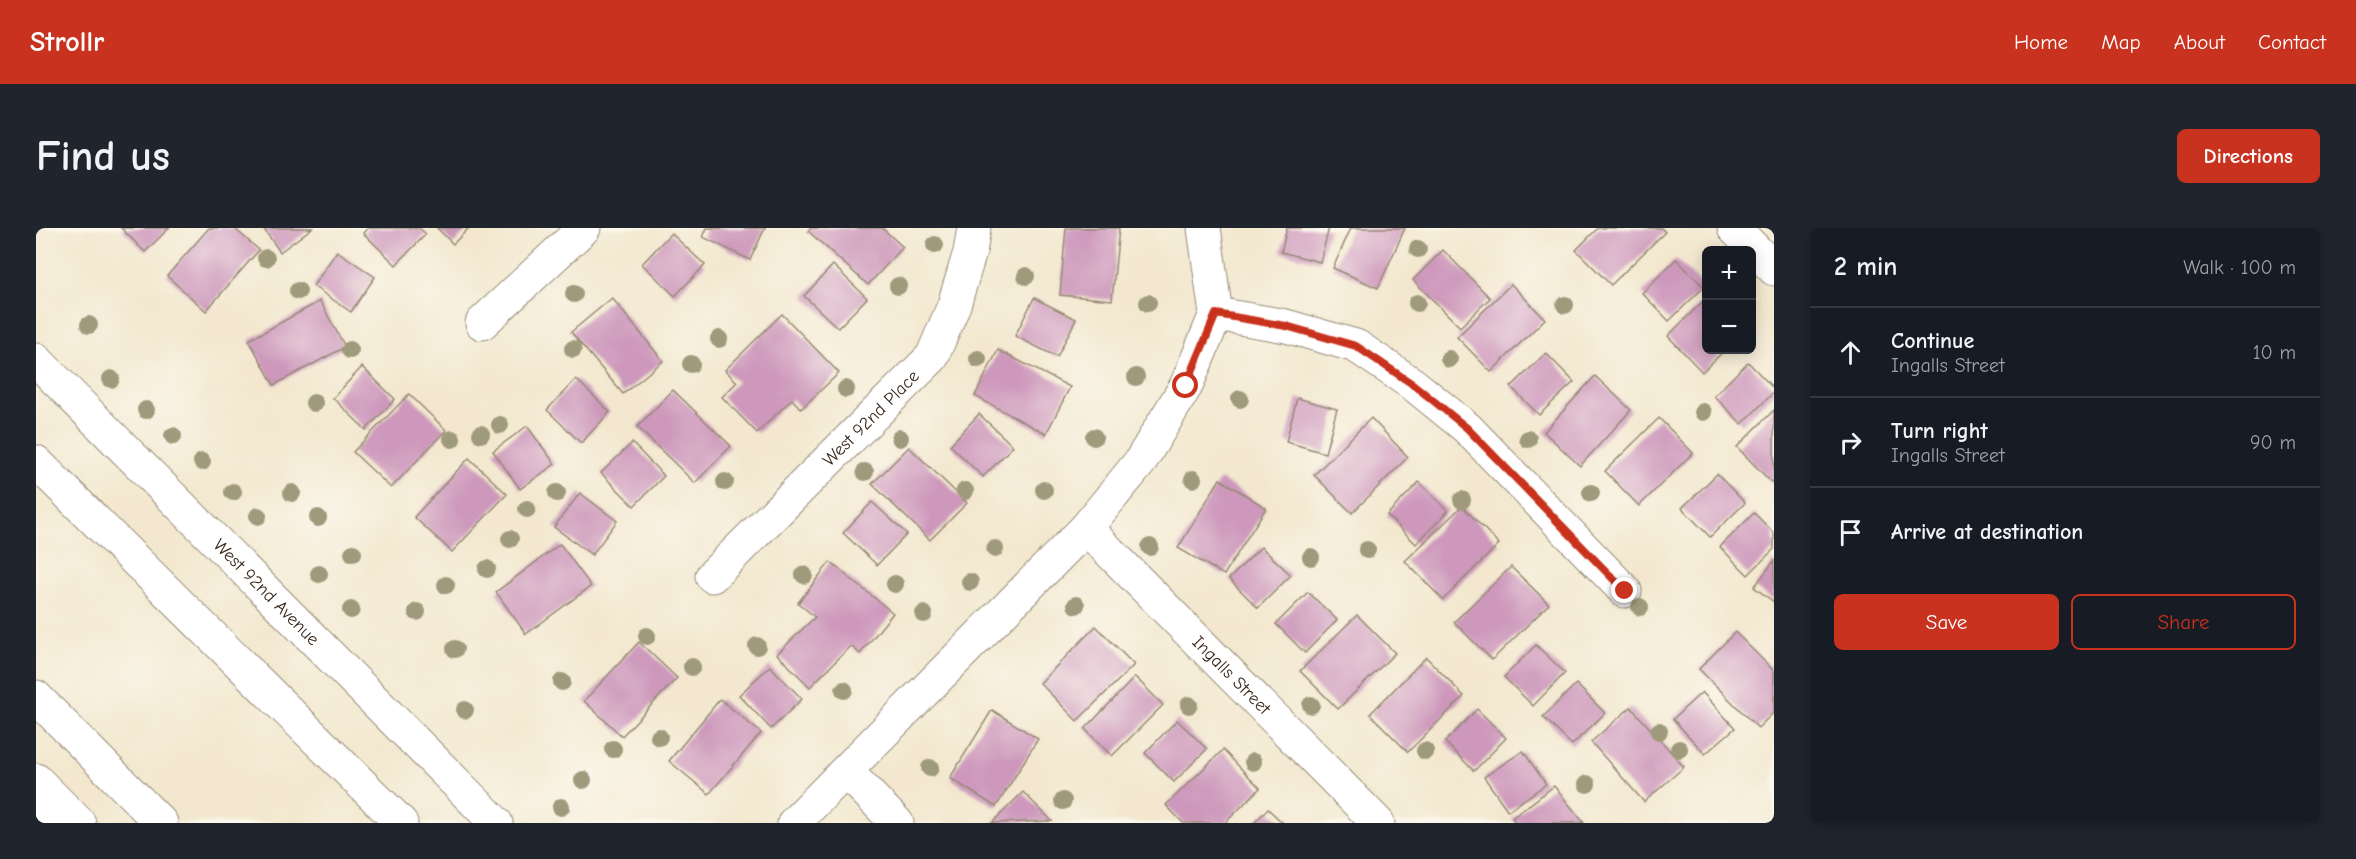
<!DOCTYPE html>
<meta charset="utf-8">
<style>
body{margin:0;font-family:"Comic Neue",sans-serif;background:#20242c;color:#f1f3f6}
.controls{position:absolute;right:18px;top:18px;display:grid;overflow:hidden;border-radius:9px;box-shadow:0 3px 15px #0003}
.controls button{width:54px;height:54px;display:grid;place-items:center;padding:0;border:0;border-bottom:2px solid #363941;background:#171b24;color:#f1f3f6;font:30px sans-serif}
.stop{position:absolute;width:18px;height:18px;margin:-14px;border:4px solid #c8321e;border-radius:50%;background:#fff}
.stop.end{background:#c8321e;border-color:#fff;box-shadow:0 2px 6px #0008}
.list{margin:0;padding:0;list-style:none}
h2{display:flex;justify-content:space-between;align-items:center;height:78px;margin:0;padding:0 24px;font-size:26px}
h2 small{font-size:20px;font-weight:400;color:#9ea1a6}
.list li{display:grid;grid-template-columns:39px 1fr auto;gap:18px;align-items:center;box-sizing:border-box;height:90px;padding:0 24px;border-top:2px solid #363941}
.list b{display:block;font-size:22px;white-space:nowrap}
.list p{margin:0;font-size:20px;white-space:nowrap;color:#9ea1a6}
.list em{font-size:20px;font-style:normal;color:#9ea1a6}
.actions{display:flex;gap:12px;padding:18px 24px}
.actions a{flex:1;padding:14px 0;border:2px solid #c8321e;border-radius:9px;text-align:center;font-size:21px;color:#c8321e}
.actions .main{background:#c8321e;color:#fff}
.icon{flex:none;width:33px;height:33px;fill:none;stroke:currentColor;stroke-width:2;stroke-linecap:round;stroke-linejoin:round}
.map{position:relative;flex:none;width:1738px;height:595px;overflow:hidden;border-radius:9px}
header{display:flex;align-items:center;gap:36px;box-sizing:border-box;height:84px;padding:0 30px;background:#c8321e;color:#fff}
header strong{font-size:28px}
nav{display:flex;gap:33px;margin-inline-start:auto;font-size:21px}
.intro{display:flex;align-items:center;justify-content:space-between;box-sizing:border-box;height:144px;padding:0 36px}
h1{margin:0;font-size:42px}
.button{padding:15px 27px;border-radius:9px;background:#c8321e;color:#fff;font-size:21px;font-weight:700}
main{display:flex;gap:36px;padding:0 36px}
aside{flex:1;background:#171b24;border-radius:9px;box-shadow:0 3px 15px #0003}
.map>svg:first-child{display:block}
.building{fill:#cd98bc}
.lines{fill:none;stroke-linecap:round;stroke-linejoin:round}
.minor-casing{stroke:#978976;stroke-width:35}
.major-casing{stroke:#978976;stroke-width:35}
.minor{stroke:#fff;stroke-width:33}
.major{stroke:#fff;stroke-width:33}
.tree{fill:#9f9a7b}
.route{stroke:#c8321e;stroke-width:8}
.labels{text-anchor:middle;stroke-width:4.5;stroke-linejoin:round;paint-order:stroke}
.street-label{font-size:18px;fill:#3b2a1e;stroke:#fbf7ec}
</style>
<header>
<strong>Strollr</strong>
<nav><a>Home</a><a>Map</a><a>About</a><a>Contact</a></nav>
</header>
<div class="intro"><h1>Find us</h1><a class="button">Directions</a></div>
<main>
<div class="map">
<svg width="1738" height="595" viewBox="0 0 1738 595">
<rect width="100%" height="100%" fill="#fbf7ec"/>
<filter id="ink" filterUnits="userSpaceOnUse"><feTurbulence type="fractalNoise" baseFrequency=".0167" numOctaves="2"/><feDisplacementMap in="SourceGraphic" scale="12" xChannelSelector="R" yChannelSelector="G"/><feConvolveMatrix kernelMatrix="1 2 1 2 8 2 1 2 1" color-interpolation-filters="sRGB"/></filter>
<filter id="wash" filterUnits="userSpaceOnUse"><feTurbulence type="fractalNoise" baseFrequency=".008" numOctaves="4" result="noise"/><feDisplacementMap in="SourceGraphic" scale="24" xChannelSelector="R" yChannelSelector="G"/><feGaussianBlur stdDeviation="1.35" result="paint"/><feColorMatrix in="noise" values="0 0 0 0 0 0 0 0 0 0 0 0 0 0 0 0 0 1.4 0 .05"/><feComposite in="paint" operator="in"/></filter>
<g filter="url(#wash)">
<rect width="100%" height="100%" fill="#f3e8cf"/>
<g id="blocks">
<!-- building -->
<g class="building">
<polygon points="85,0 133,0 109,24"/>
<polygon points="173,0 198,0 223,22 170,83 131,48"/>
<polygon points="227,0 276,0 244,24"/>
<polygon points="332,0 383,0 390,6 360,37 327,5"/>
<polygon points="401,0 433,0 417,16"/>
<polygon points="671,0 729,0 714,32 667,9"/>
<polygon points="775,0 846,0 867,19 832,57 772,3"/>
<polygon points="1030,0 1083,0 1076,72 1024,67"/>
<polygon points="1251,0 1293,0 1284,34 1245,24"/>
<polygon points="1315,0 1369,0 1342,60 1297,40"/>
<polygon points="1562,0 1625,0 1629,4 1575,57 1540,22"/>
<polygon points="635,5 669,37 639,68 606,36"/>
<polygon points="1407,22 1454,70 1424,99 1377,52"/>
<polygon points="301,23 339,49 315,84 277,58"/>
<polygon points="1640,31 1668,59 1633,93 1606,65"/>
<polygon points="797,37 831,70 802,100 768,68"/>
<polygon points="1475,56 1509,91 1455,144 1421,109"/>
<polygon points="576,70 627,133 587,166 535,104"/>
<polygon points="998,70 1040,91 1021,129 979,108"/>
<polygon points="1670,70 1670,122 1689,122 1666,144 1632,108"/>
<polygon points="284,73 309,119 238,157 213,112"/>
<polygon points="746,86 803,145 765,181 756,171 721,205 686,169 701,154 689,142"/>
<polygon points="962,122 1034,159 1010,206 939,168"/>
<polygon points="1510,125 1538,154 1503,187 1475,159"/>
<polygon points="1712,134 1738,161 1738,164 1706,196 1678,168"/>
<polygon points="326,139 359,171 330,202 297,170"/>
<polygon points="1559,148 1595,182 1544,238 1508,204"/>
<polygon points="540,151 574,184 545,215 511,182"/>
<polygon points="637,162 695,218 659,255 601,199"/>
<polygon points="373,166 410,202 355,260 317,224"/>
<polygon points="1261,170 1301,181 1289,225 1250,214"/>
<polygon points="1738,182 1738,252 1735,254 1701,219"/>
<polygon points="943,186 977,218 947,249 914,217"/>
<polygon points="1335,190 1372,229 1316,285 1278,247"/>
<polygon points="1623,190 1657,225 1603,278 1569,243"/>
<polygon points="491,198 519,236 484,261 457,223"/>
<polygon points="596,215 628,248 598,278 565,245"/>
<polygon points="873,219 931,275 894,312 836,256"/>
<polygon points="433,230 471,266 416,324 378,289"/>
<polygon points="1681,246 1709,275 1674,309 1646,280"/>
<polygon points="1184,251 1230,280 1188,347 1142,320"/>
<polygon points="1383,254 1412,283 1380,316 1351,287"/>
<polygon points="544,265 581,293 556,327 518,299"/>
<polygon points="836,274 871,306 841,337 807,305"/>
<polygon points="1426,278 1463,316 1407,372 1369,333"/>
<polygon points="1718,285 1738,305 1738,321 1712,347 1684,319"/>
<polygon points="524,316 555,358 490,406 460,364"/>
<polygon points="1225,319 1255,347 1222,380 1193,351"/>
<polygon points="1738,333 1738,374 1718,359"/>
<polygon points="794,334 857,385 824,426 815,418 774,459 741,426 779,389 762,375"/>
<polygon points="1475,339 1513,376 1456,432 1418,394"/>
<polygon points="1272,364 1301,392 1269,425 1240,396"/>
<polygon points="1321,387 1359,425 1302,481 1264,443"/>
<polygon points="1060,398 1098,437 1041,493 1004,455"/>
<polygon points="1699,404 1738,443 1738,484 1722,500 1663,441"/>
<polygon points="603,414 641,450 586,508 548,473"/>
<polygon points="1500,417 1529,445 1497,478 1468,449"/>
<polygon points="1390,429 1428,468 1372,524 1334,486"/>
<polygon points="734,438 766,471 735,501 703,467"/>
<polygon points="1099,449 1127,477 1076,528 1049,501"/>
<polygon points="1540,456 1569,485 1536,517 1507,489"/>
<polygon points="1666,464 1699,500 1669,526 1637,491"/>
<polygon points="684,471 725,505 673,566 633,533"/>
<polygon points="1595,479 1648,539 1608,574 1555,514"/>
<polygon points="1441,481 1470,510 1438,543 1409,514"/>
<polygon points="956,482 1002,511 960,579 914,550"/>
<polygon points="1141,492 1171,521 1138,554 1109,525"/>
<polygon points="1187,522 1224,560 1189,595 1147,595 1130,577"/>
<polygon points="1487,523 1510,556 1472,583 1448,549"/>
<polygon points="1518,558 1548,595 1480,595 1476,590"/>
<polygon points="987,564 1016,593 956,595"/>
<polygon points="1232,581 1247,595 1218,595"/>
</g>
</g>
</g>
<g filter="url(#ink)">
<use href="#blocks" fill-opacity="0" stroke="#978976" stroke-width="1.5"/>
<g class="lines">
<defs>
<g id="minor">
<polyline points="1698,0 1738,41"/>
<polyline points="1180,86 1250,98 1320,118 1378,157 1431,200 1589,363"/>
<polyline points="446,95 548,0"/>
<path id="s1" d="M1050,300L1342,595"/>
<path id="s2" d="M676,348L896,129L918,77L934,24L938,0"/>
<polyline points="0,469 125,595"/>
<polyline points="810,543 861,595"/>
<polyline points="0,552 43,595"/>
<polyline points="0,585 10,595"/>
<polyline points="758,595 1050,300 1104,234 1150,158 1180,86 1168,0"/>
</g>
<g id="major">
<path id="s3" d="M0,132L460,595"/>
<polyline points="0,234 365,595"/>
</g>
</defs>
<!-- minor casing -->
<use href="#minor" class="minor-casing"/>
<!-- major casing -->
<use href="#major" class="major-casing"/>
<!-- minor -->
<use href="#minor" class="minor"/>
<!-- major -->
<use href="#major" class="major"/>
</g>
<!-- trees -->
<g class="tree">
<circle cx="899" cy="17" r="9"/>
<circle cx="1382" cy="21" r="9"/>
<circle cx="230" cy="30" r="9"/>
<circle cx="990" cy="48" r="9"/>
<circle cx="862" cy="58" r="9"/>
<circle cx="262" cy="63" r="9"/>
<circle cx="538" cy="66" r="9"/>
<circle cx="1112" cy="75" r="9"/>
<circle cx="1381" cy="75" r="9"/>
<circle cx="1529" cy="77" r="9"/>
<circle cx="53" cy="97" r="9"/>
<circle cx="683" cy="111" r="9"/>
<circle cx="537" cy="121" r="9"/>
<circle cx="314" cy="122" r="9"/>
<circle cx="942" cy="131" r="9"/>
<circle cx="1413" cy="131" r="9"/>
<circle cx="655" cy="136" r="9"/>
<circle cx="1100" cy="149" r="9"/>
<circle cx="75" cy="151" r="9"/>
<circle cx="810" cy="161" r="9"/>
<circle cx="1204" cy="171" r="9"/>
<circle cx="278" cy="175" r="9"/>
<circle cx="110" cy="182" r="9"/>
<circle cx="1667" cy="184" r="9"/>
<circle cx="464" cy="197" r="9"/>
<circle cx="445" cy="206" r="9"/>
<circle cx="137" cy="208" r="9"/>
<circle cx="1058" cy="209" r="9"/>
<circle cx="864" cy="210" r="9"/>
<circle cx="416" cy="211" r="9"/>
<circle cx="1492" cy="211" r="9"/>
<circle cx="166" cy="234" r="9"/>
<circle cx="829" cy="244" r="9"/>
<circle cx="1157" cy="251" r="9"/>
<circle cx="689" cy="254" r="9"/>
<circle cx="1008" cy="262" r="9"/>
<circle cx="929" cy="263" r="9"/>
<circle cx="197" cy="264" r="9"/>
<circle cx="256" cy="265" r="9"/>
<circle cx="521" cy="265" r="9"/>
<circle cx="1555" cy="265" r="9"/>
<circle cx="1426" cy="272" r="9"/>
<circle cx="491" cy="281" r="9"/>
<circle cx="222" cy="288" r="9"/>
<circle cx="282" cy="290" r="9"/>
<circle cx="474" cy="311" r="9"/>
<circle cx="1114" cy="319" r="9"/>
<circle cx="959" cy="321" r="9"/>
<circle cx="1331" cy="322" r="9"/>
<circle cx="317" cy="325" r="9"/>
<circle cx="1275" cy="329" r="9"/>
<circle cx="451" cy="341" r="9"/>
<circle cx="283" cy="346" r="9"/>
<circle cx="768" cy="347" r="9"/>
<circle cx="934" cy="354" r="9"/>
<circle cx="859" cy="356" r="9"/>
<circle cx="410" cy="357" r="9"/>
<circle cx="1040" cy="377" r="9"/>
<circle cx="1604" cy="379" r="9"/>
<circle cx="315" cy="382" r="9"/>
<circle cx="381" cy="384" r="9"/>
<circle cx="888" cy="386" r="9"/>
<circle cx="611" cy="408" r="9"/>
<circle cx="721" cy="418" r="9"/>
<circle cx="419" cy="421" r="9"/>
<circle cx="656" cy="439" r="9"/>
<circle cx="526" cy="454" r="9"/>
<circle cx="808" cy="462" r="9"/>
<circle cx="1153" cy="477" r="9"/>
<circle cx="1275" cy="477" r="9"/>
<circle cx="429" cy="482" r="9"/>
<circle cx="1623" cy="503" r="9"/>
<circle cx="623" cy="509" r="9"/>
<circle cx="577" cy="521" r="9"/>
<circle cx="1643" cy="521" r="9"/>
<circle cx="1389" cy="523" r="9"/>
<circle cx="1217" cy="534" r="9"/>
<circle cx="894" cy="540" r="9"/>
<circle cx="547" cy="552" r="9"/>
<circle cx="1551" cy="556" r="9"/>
<circle cx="1027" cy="573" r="9"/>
<circle cx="525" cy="579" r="9"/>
</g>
</g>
<g class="lines" filter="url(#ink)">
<!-- route -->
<polyline class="route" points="1150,158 1180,86 1250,98 1320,118 1378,157 1431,200 1589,363"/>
</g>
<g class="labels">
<!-- street labels -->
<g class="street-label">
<text dy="6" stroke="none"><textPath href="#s2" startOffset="224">West 92nd Place</textPath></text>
<text dy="6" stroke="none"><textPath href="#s3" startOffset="327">West 92nd Avenue</textPath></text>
<text dy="6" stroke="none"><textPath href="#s1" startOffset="207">Ingalls Street</textPath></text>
</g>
</g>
</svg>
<div class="controls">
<button>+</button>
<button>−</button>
</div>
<div class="stop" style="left:1150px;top:158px"></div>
<div class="stop end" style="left:1589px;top:363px"></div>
</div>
<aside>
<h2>2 min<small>Walk · 100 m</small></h2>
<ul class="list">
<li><svg class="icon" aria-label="ahead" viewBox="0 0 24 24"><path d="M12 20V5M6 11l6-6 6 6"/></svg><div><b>Continue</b><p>Ingalls Street</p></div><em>10 m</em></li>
<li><svg class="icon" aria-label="right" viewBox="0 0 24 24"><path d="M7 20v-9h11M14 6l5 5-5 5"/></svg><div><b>Turn right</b><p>Ingalls Street</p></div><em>90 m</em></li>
<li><svg class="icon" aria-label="arrive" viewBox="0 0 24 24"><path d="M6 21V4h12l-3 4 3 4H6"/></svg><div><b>Arrive at destination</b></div></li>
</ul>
<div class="actions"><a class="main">Save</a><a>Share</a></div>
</aside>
</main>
